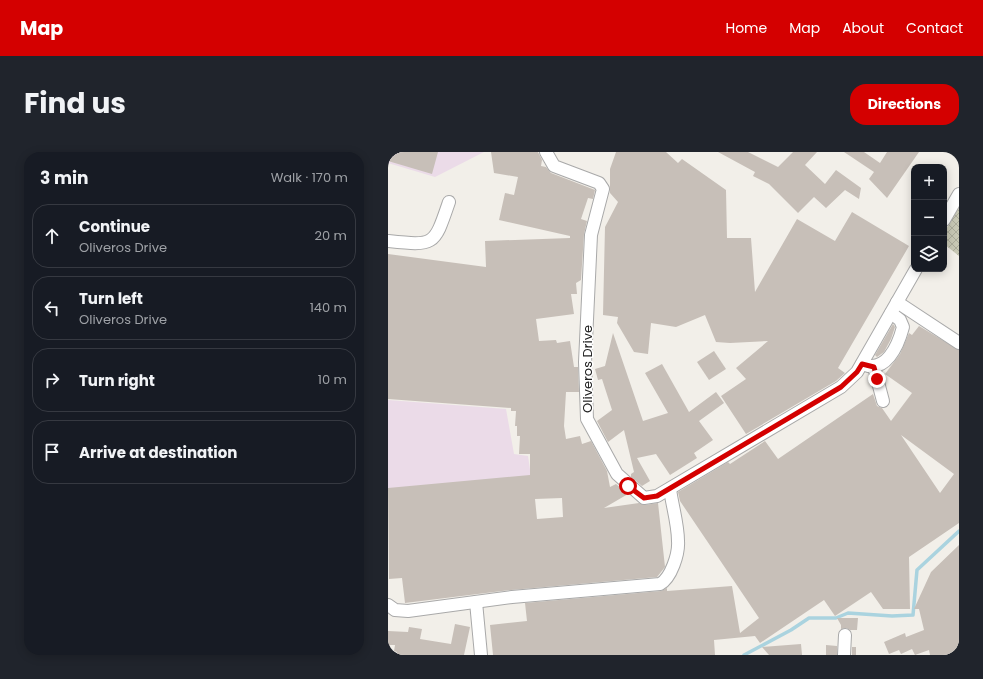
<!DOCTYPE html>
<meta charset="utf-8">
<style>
body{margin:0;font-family:Poppins,sans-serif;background:#20242c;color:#f1f3f6}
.controls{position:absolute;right:12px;top:12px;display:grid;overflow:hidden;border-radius:8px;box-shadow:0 2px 10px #0003}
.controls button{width:36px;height:36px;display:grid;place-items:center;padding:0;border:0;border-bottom:1px solid #363941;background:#171b24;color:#f1f3f6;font:20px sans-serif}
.stop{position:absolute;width:12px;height:12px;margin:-9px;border:3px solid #d40000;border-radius:50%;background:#fff}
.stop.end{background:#d40000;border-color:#fff;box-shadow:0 1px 4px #0008}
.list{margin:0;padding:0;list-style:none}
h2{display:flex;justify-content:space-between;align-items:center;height:52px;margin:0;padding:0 16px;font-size:17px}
h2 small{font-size:13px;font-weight:400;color:#9ea1a6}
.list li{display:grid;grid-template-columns:26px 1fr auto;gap:12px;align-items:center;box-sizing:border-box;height:64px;margin:0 8px 8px;padding:0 8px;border:1px solid #363941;border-radius:16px}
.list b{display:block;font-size:15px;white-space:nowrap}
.list p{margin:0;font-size:13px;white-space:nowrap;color:#9ea1a6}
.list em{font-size:13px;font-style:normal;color:#9ea1a6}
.icon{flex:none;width:22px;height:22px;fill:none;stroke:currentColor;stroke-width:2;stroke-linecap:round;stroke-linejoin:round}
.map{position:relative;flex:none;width:571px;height:503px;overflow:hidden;border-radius:16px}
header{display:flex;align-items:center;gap:24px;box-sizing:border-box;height:56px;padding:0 20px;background:#d40000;color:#fff}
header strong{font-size:19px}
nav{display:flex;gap:22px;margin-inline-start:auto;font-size:14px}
.intro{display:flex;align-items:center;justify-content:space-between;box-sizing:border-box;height:96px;padding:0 24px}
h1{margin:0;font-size:28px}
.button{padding:10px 18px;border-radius:16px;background:#d40000;color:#fff;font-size:14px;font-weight:700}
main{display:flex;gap:24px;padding:0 24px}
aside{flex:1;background:#171b24;border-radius:16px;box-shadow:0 2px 10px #0003}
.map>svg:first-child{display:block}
.industrial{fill:#ebdbe8}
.construction{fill:url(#construction-cross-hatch)}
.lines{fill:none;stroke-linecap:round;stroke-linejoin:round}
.stream{stroke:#aad3df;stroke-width:3.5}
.building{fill:#c7bfb8;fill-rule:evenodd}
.minor-casing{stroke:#a9a9a9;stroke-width:14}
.minor{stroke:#fff;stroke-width:12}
.route{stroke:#d40000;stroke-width:5}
.labels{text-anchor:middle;stroke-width:3;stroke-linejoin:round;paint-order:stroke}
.street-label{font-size:13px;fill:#222;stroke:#fff}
</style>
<header>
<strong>Map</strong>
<nav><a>Home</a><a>Map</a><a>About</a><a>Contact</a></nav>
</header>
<div class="intro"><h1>Find us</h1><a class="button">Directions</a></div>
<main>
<aside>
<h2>3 min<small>Walk · 170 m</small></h2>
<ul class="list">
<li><svg class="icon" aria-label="ahead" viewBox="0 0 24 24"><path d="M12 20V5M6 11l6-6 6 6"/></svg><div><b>Continue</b><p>Oliveros Drive</p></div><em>20 m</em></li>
<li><svg class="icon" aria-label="left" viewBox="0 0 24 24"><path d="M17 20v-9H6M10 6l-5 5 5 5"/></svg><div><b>Turn left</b><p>Oliveros Drive</p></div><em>140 m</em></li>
<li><svg class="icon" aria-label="right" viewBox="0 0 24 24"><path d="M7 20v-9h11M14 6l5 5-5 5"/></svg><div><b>Turn right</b></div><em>10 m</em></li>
<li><svg class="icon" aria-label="arrive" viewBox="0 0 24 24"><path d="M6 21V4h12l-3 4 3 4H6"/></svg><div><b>Arrive at destination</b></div></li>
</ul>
</aside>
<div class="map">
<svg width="571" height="503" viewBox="0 0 571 503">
<defs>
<pattern id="construction-cross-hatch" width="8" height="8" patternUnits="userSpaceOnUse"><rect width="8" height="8" fill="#c7c7b4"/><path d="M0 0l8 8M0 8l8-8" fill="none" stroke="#abab9a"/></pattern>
</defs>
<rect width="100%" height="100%" fill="#f2efe9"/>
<!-- industrial -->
<g class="industrial">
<polygon points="0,0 96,0 47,25 0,11"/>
<polygon points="0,248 118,257 126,302 140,304 143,324 0,339"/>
</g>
<!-- construction -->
<polygon class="construction" points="571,54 571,104 556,92 556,81"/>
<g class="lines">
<!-- stream -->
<polyline class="stream" points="356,503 403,478 421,466 448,466 460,461 504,464 525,463 529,418 571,379"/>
</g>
<!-- building -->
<g class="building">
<polygon points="0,0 50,0 44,22 0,9"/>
<path d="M103,0H150L154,8L153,14L158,15L163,21L207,38L205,47L200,46L193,67L199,69L196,82L193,128L188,131L189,142H183L186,162L148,167L151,189L168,188L169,191L182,189L186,215H190L191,240H178L176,274L178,287L192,284L194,292L203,289L219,319L222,335L228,332L240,342L216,356L251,351L257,353L270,351L277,415L269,425L123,438L17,451L14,426L1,427L0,336L142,323V302H131L132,284H129V274H127L128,259H123V256L0,247V102L98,115L97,89L182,86V84L111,68L117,41L126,43L130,25L106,21ZM174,346L175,365L149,367L147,347Z"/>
<polygon points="228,0 278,0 290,11 294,7 338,38 339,86 363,86 367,140 409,67 447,89 464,60 521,94 450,216 457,221 448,229 358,282 333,244 358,227 348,216 380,189 342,191 328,190 317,163 288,175 263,171 260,202 246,200 229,171 230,165 215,163 217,75 230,50 222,41 222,17"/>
<polygon points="330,0 360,0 390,15 405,0 429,0 417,13 437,32 448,18 473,36 471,47 457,38 438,56 426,45 410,61 381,32 365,24 367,20"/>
<polygon points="456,0 476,0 492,11 499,0 531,0 499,46 481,27 486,20"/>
<polygon points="505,172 507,175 503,187 496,200 489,205 487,203"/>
<path d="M531,174L571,198V371L521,405L522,457H495L483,440L447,464L436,448L372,491L367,484L326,488L327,503H105L102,473L139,469L137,451L273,439L279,436V439L344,434L352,481L371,466L292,349L290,340L340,310L342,312L377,289L390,307L485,242L489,254L494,256L503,269L524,241L497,222L512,202L521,181L524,183ZM513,283L566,322L552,341Z"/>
<polygon points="225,181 255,269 280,261 257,221 274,212 301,260 328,240 336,251 311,269 325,288 306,301 309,306 282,323 268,302 249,306 262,329 254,334 243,325 243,322 246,320 236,278 220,290 209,269 224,258 214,227 210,228 207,217 217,214"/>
<polygon points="326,199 338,217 321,228 309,210"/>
<polygon points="571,393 571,503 542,503 541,498 527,503 524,497 513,502 511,498 501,502 496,490 517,481 518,485 536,478 531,457 526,457 543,420"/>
<polygon points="449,466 470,466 469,478 462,478 458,476 453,477 453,473"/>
<polygon points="67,472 82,475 76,503 9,503 9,500 6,499 7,493 0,493 0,479 20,480 21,475 34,477 32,487 63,492"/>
<polygon points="413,492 414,503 381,503 374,495"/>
<polygon points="438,493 449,494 449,503 438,503"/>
<rect x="464" y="495" width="4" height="8"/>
</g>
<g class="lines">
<defs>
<g id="minor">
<polyline points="158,0 166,14 211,31 215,37 203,83 197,210 199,267 229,322 256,346 269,344 453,235 469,220 528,117"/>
<polyline points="556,68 571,42"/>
<path d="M0,89C47,94 46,94 61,50"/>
<polyline points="509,150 571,191"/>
<path d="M474,212C498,222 510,194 515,175L512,168L503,161"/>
<polyline points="486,215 495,249"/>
<polyline points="88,450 93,503"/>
<path d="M0,453L7,458L20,459L124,445L272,432C283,426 291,402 290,389C290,372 284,353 282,337"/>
<polyline points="456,503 457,483"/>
</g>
</defs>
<!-- minor casing -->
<use href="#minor" class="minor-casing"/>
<!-- minor -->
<use href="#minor" class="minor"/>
</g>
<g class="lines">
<!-- route -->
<polyline class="route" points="240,334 256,346 269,344 453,235 469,220 474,212 486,215 489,227"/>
</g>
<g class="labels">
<!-- street labels -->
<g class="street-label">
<text transform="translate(199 217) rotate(-90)" y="5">Oliveros Drive</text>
</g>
</g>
</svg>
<div class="controls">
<button>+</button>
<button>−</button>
<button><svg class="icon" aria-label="layers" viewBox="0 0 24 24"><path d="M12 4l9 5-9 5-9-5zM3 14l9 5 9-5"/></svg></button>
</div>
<div class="stop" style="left:240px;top:334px"></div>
<div class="stop end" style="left:489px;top:227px"></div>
</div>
</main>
